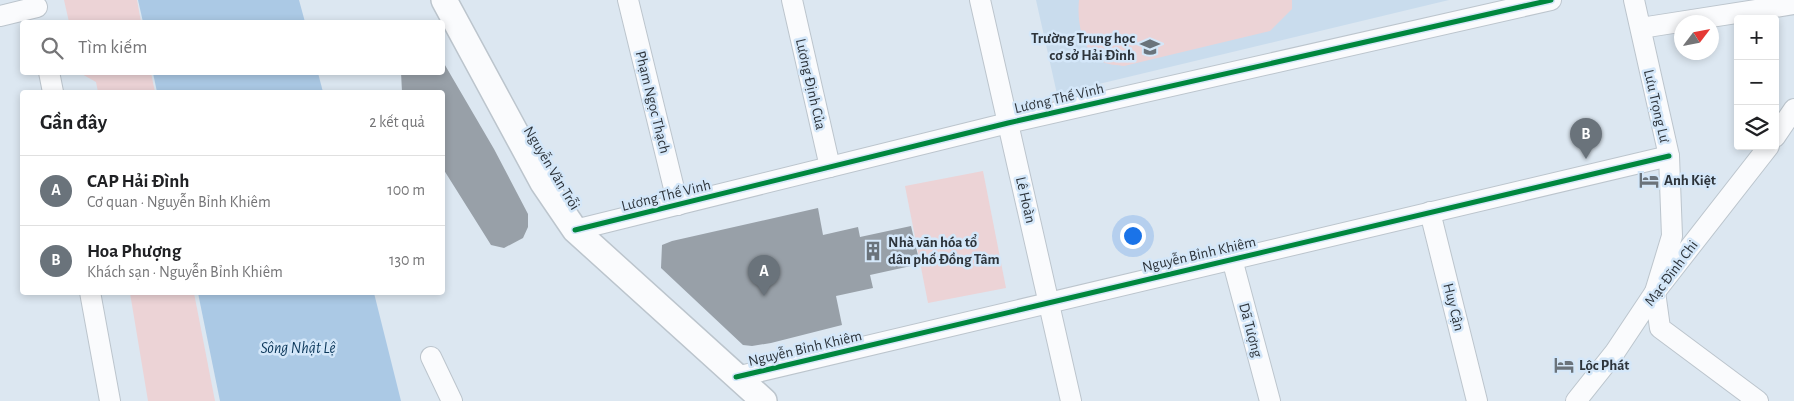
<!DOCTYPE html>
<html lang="vi">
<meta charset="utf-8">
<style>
body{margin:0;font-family:"Alegreya Sans",sans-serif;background:#f6f6f6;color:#202124}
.controls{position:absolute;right:15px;top:15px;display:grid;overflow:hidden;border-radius:5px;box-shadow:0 2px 8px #0003}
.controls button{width:45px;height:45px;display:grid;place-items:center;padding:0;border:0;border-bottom:1px solid #e0e0e0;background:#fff;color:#202124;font:25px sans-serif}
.compass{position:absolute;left:1674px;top:15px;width:45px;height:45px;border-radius:50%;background:#fff;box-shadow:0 2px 8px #0003;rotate:58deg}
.you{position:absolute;left:1132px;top:235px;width:18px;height:18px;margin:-12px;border:4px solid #fff;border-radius:50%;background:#1a73e8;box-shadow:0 0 0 8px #1a73e833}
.badge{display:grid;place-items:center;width:32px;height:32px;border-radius:50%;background:#6a737b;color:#fff;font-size:16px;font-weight:700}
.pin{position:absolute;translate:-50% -41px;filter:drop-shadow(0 1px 2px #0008)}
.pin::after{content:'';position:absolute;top:26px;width:18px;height:15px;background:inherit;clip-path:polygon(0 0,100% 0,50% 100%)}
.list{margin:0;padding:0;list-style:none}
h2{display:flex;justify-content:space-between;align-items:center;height:65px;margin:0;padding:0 20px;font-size:21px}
h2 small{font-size:16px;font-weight:400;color:#757577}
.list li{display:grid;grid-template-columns:32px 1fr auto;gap:15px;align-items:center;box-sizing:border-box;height:70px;padding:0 20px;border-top:1px solid #e0e0e0}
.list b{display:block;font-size:19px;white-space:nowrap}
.list p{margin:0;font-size:16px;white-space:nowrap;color:#757577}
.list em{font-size:16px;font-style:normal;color:#757577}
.icon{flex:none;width:28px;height:28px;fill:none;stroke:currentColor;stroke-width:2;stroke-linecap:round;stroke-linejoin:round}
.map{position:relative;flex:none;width:1794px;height:401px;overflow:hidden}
.search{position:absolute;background:#fff;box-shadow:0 2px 8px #0003;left:20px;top:20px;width:425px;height:55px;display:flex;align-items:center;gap:12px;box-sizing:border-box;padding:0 18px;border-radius:5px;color:#757577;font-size:19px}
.panel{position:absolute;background:#fff;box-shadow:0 2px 8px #0003;left:20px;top:90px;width:425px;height:205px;border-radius:5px}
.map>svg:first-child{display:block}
.built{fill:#c9dced}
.green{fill:#ecd3d6}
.water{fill:#abc9e5}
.building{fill:#98a0a8}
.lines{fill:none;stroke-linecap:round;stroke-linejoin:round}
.minor-casing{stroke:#bcc5cd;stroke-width:22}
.tertiary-casing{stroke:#bcc5cd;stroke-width:28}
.minor{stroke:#fafbfd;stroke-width:20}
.tertiary{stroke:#fafbfd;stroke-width:25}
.cycleway-casing{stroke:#d4e7f9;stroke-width:8}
.cycleway{stroke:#00873e;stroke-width:5}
.labels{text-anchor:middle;stroke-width:5;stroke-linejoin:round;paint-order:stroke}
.poi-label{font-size:15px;font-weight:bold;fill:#2d343b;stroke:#d4e7f9;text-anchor:start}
.street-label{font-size:15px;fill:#2d343b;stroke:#d4e7f9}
.water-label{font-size:16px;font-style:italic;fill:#0b375a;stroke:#d4e7f9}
</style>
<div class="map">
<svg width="1794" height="401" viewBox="0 0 1794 401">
<rect width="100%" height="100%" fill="#dce7f1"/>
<!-- built -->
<polygon class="built" points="1036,0 1449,0 1057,94"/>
<!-- green -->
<g class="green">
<polygon points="64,0 137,0 141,22 69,22"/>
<path d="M1079,0H1292V9L1270,31L1124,66C1118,65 1107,65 1101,61C1081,50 1077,20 1079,0Z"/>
<polygon points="80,73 151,73 155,92 98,92 96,82"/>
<polygon points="983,171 1006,288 928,303 905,186"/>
<polygon points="130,293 194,293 215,401 148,401"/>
</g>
<!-- water -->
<g class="water">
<polygon points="138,0 299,0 305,22 143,22"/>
<polygon points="153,73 318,73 323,92 157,92"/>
<polygon points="198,293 374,293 401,401 220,401"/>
</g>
<!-- building -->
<g class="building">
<polygon points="442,60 494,149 528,214 528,227 523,238 504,248 491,245 442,167 442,92 402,92 401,72 442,72"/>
<polygon points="818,208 823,235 858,227 860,237 911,226 920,264 870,275 873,288 836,296 842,325 771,343 752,346 743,345 661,268 662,245 672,241"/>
</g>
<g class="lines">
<defs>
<g id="minor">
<polyline points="628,0 678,205"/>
<polyline points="792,0 830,167"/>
<polyline points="980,0 1071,401"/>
<polyline points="1634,0 1669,156 1672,236 1655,292 1660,328 1758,401"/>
<polyline points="0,16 37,7"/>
<polyline points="1641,28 1794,4"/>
<polyline points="49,72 53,92"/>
<polyline points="1775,137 1794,109"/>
<polyline points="1430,212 1477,401"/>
<polyline points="575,230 1008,123 1551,0"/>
<polyline points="1232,259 1270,401"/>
<polyline points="90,292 110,401"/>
<polyline points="431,357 452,401"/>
<polyline points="736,377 1669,156"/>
<polyline points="1576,401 1615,352 1655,292 1769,146"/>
</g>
<polyline id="tertiary" points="444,0 543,183 575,230 764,401"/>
</defs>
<!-- minor casing -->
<use href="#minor" class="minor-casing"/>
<!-- tertiary casing -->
<use href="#tertiary" class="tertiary-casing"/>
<!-- minor -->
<use href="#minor" class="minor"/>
<!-- tertiary -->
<use href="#tertiary" class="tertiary"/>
<defs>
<g id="cycleway">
<polyline points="575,230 1008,123 1551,0"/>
<polyline points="736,377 1669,156"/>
</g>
</defs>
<!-- cycleway casing -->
<use href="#cycleway" class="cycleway-casing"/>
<!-- cycleway -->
<use href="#cycleway" class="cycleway"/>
</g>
<!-- icons -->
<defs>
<symbol id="school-bare" viewBox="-9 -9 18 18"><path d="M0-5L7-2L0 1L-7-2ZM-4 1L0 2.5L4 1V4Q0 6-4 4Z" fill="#6a737b" stroke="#d4e7f9" stroke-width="2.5" paint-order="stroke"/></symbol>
<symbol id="hotel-bare" viewBox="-9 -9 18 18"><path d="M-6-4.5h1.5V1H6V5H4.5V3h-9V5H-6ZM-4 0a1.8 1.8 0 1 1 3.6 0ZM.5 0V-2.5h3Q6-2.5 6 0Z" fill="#6a737b" stroke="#d4e7f9" stroke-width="2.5" paint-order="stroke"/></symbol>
<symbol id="building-bare" viewBox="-9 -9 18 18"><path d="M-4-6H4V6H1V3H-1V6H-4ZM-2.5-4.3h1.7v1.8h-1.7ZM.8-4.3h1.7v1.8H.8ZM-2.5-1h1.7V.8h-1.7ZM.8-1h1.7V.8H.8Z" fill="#6a737b" stroke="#d4e7f9" stroke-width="2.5" paint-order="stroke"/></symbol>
</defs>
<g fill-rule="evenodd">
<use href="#school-bare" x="1136" y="33" width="28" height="28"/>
<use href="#hotel-bare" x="1635" y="166" width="28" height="28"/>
<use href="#building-bare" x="859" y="237" width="28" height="28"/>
<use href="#hotel-bare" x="1550" y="351" width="28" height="28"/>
</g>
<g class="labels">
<!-- poi labels -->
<g class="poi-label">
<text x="1135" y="43" text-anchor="end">Trường Trung học<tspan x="1135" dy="17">cơ sở Hải Đình</tspan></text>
<text x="1664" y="185">Anh Kiệt</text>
<text x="888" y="247">Nhà văn hóa tổ<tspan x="888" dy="17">dân phố Đồng Tâm</tspan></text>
<text x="1579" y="370">Lộc Phát</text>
</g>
<!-- street labels -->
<g class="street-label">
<text transform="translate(811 84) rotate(77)" y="5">Lương Định Của</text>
<text transform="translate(1059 98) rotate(-13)" y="5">Lương Thế Vinh</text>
<text transform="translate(653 102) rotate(76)" y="5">Phạm Ngọc Thạch</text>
<text transform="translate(1657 106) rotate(77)" y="5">Lưu Trọng Lư</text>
<text transform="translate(552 168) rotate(59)" y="5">Nguyễn Văn Trỗi</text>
<text transform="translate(666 195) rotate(-14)" y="5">Lương Thế Vinh</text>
<text transform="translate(1026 200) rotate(77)" y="5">Lê Hoàn</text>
<text transform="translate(1199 254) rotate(-13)" y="5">Nguyễn Bỉnh Khiêm</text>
<text transform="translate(1671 273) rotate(-53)" y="5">Mạc Đĩnh Chi</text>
<text transform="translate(1454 307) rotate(76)" y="5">Huy Cận</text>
<text transform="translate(1251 330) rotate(75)" y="5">Dã Tượng</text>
<text transform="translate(805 348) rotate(-13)" y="5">Nguyễn Bỉnh Khiêm</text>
</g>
<!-- water labels -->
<g class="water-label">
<text x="298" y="353">Sông Nhật Lệ</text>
</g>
</g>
</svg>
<div class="controls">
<button>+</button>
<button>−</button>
<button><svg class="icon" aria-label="layers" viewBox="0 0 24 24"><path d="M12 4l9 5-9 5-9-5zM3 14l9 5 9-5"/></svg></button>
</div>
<svg class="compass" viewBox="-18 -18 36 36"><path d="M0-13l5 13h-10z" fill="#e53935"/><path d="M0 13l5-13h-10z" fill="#757577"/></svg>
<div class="you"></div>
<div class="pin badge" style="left:764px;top:296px">A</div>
<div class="pin badge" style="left:1586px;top:159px">B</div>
<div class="search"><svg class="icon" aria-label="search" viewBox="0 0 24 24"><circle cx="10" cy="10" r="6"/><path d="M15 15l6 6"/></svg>Tìm kiếm</div>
<section class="panel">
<h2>Gần đây<small>2 kết quả</small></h2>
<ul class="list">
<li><span class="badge">A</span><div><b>CAP Hải Đình</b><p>Cơ quan · Nguyễn Bỉnh Khiêm</p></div><em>100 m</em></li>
<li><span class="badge">B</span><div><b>Hoa Phượng</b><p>Khách sạn · Nguyễn Bỉnh Khiêm</p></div><em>130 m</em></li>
</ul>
</section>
</div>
